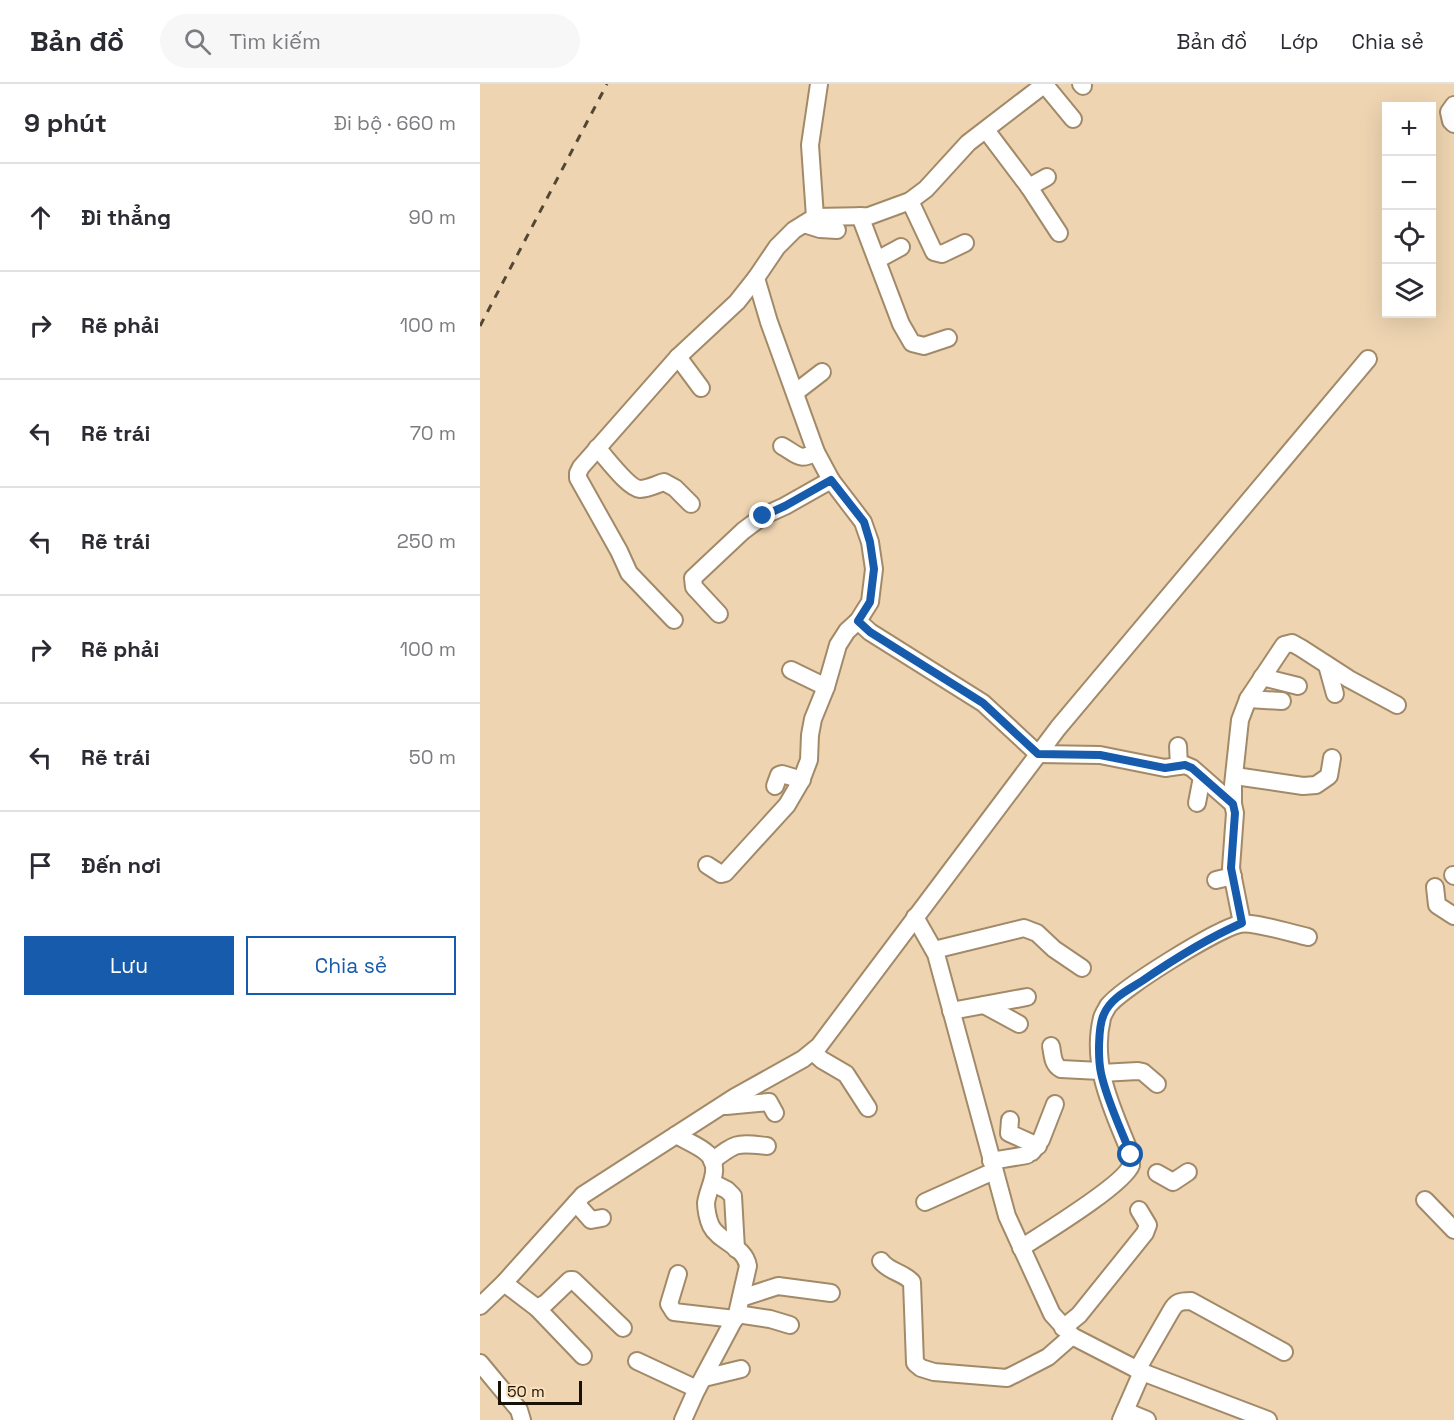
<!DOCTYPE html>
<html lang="vi">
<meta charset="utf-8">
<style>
body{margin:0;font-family:"Space Grotesk",sans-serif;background:#f7f7f7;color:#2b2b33}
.controls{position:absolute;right:18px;top:18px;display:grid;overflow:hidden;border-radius:0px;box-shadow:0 6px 24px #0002}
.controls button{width:54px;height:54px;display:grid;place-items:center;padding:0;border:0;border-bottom:2px solid #e1e1e2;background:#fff;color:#2b2b33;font:30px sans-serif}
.scale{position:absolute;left:18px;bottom:15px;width:84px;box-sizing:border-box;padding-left:6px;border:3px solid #1a1105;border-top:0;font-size:16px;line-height:21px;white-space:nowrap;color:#1a1105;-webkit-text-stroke:4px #fbe1be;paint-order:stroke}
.stop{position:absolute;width:18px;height:18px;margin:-14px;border:4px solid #175cac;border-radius:50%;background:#fff}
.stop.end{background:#175cac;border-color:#fff;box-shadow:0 2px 6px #0008}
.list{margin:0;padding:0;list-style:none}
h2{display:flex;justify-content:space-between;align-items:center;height:78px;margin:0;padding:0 24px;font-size:26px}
h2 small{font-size:20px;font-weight:400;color:#7c7c81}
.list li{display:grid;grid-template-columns:39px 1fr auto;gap:18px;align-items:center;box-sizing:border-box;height:108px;padding:0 24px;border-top:2px solid #e1e1e2}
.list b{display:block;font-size:22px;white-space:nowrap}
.list em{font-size:20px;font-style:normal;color:#7c7c81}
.actions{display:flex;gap:12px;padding:18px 24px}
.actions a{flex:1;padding:14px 0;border:2px solid #175cac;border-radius:0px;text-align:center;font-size:21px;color:#175cac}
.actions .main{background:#175cac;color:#fff}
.icon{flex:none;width:33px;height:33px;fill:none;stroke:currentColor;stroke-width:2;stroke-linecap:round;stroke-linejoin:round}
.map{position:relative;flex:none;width:974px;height:1336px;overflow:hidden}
header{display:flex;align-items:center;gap:36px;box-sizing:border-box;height:84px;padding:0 30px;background:#fff;border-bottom:2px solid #e1e1e2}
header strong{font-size:28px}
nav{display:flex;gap:33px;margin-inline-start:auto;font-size:21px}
.search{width:420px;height:54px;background:#f7f7f7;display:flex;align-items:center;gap:15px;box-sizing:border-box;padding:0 21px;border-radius:33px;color:#7c7c81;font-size:22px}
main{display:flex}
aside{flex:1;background:#fff}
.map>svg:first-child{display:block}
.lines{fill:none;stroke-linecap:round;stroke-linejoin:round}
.minor-casing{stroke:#a28a69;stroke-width:20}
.minor{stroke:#fff;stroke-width:16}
.rail{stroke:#544634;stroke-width:3;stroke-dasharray:8 8;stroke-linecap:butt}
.route{stroke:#175cac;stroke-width:8}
</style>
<header>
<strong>Bản đồ</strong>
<div class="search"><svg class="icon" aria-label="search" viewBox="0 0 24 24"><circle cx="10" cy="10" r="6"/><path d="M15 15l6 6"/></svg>Tìm kiếm</div>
<nav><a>Bản đồ</a><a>Lớp</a><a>Chia sẻ</a></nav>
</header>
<main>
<aside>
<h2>9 phút<small>Đi bộ · 660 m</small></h2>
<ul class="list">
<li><svg class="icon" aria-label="ahead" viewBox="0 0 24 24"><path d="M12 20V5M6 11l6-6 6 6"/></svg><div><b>Đi thẳng</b></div><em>90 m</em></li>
<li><svg class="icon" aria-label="right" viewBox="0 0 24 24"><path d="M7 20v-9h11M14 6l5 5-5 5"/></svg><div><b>Rẽ phải</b></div><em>100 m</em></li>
<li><svg class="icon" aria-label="left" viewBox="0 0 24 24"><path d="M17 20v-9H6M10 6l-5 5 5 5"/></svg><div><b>Rẽ trái</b></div><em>70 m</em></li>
<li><svg class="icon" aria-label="left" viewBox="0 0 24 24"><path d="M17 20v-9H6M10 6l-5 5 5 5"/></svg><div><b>Rẽ trái</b></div><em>250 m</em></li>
<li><svg class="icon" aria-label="right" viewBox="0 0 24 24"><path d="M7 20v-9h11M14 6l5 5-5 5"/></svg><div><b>Rẽ phải</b></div><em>100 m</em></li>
<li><svg class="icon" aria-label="left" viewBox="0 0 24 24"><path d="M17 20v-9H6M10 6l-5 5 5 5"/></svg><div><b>Rẽ trái</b></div><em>50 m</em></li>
<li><svg class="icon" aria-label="arrive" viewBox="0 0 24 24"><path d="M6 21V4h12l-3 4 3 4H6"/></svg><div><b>Đến nơi</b></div></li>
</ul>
<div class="actions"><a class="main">Lưu</a><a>Chia sẻ</a></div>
</aside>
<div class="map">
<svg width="974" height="1336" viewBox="0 0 974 1336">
<rect width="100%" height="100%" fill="#eed4b1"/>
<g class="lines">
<defs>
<g id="minor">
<polyline points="601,0 603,2"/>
<polyline points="565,1 593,35"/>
<polyline points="974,21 969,28 971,37 974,40"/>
<polyline points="506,46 549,103 579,149"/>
<polyline points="549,103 567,93"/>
<polyline points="430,117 454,168 462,170 485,159"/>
<polyline points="380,132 421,240 432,259 444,262 468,254"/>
<polyline points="335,133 330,61 339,0"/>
<polyline points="324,140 340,145 357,146"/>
<polyline points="397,176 421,163"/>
<polyline points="276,194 289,238 336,368 351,396 383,438 390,458 394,485 390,518 378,537 390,548 503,619 558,670 620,671 685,684 705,681 712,684 753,720"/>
<polyline points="198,273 221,304"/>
<polyline points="316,308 342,288"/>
<path d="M302,362C317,370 319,378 336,368"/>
<path d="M117,364C126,373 148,404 160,405C168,405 177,400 184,398L195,404L211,420"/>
<polyline points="239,530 214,503 213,494 263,447 283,432 305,422 351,396"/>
<polyline points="194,536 149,489 139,467 98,394 98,389 101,383 198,273 257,218 276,194 297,163 314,146 335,133 389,132 430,117 446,105 488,59 565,0"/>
<polyline points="847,581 855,610"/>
<polyline points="311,586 346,603"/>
<polyline points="782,593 818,602"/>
<polyline points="768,615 802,617"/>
<polyline points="698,662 699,682"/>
<polyline points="755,692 823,702 836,701 849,692 852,674"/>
<polyline points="295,702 299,691 302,690 322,696"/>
<polyline points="717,719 722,693"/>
<polyline points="227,781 241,790 245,789 307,721 321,697 329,676 330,651 333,635 346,603 358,561 367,547 378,537"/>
<polyline points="973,791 974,792"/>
<polyline points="736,796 753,792"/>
<polyline points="955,803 957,821 974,832"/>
<polyline points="435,833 456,870 527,1132 572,1230 592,1252 662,1288 788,1336"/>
<polyline points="762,839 751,784 755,729 753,720 753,701 760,636 768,615 804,561 812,559 821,564 869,595 917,621"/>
<polyline points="454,866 544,844 557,849 574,865 602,884"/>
<polyline points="504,921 539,940"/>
<polyline points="471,927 547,913"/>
<path d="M571,962C573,971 572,980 581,985L620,987"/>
<polyline points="333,968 342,976 366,990 388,1024"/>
<polyline points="621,989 658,987 663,988 677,1000"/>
<polyline points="246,1022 289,1018 295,1029"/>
<polyline points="530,1036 529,1049 558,1062"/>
<path d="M196,1051C206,1057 220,1062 228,1070C242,1085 228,1103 226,1119C226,1125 228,1136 231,1142C239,1158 265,1162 268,1182L257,1230L216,1307L203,1336"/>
<polyline points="552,1068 561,1056 575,1020"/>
<path d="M232,1077C257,1058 256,1059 287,1062"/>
<polyline points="511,1077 547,1071"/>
<polyline points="677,1089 693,1098 708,1088"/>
<polyline points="233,1099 247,1106 253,1112 256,1165"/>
<polyline points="945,1116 974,1146"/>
<polyline points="445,1118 514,1087"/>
<polyline points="96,1119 111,1136 122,1134"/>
<path d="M541,1164C561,1151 645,1100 651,1081C651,1080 651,1072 651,1071C634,1028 610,983 622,934C623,930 626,926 628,922C642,904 737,845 760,840C772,837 814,850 828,853"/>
<path d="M401,1177C409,1188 423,1188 432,1198L435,1279L441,1284L454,1288L527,1294L568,1273L592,1252"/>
<polyline points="198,1190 189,1220 194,1228 255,1235"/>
<polyline points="24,1199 57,1224 103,1272"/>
<polyline points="261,1214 298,1202 351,1209"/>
<polyline points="0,1222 24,1199 103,1111 255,1013 323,975 339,962 578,644 888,275"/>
<polyline points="57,1224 66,1219 90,1196 93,1196 143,1244"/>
<polyline points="257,1230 290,1235 310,1241"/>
<polyline points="583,1244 599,1231 665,1149 668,1141 659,1126"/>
<polyline points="157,1277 217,1305"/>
<polyline points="0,1279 39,1326 42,1336"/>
<path d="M657,1286L691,1227C696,1218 700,1217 711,1217L804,1268"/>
<polyline points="224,1294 261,1285"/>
<polyline points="645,1327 667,1336"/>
<polyline points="641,1336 662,1288"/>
</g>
</defs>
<!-- minor casing -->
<use href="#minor" class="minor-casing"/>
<!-- minor -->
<use href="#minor" class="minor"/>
<!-- rail -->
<polyline class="rail" points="0,242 127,0"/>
</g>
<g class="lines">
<!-- route -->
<path class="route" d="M283,432L305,422L351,396L384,438L390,458L394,485L390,518L378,537L390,548L503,619L558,670L620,671L685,684L705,681L712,684L753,720L755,729L751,784L762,839C726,855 694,875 662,897C648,906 631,914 624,930C618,942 618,975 621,989C627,1017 641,1045 651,1071"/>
</g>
</svg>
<div class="controls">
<button>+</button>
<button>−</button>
<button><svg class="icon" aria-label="locate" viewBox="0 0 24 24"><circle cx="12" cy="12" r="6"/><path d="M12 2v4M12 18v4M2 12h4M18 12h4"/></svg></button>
<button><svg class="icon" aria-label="layers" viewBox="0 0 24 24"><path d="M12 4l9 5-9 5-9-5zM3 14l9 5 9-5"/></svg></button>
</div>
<div class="scale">50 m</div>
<div class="stop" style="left:651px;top:1071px"></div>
<div class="stop end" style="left:283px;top:432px"></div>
</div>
</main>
